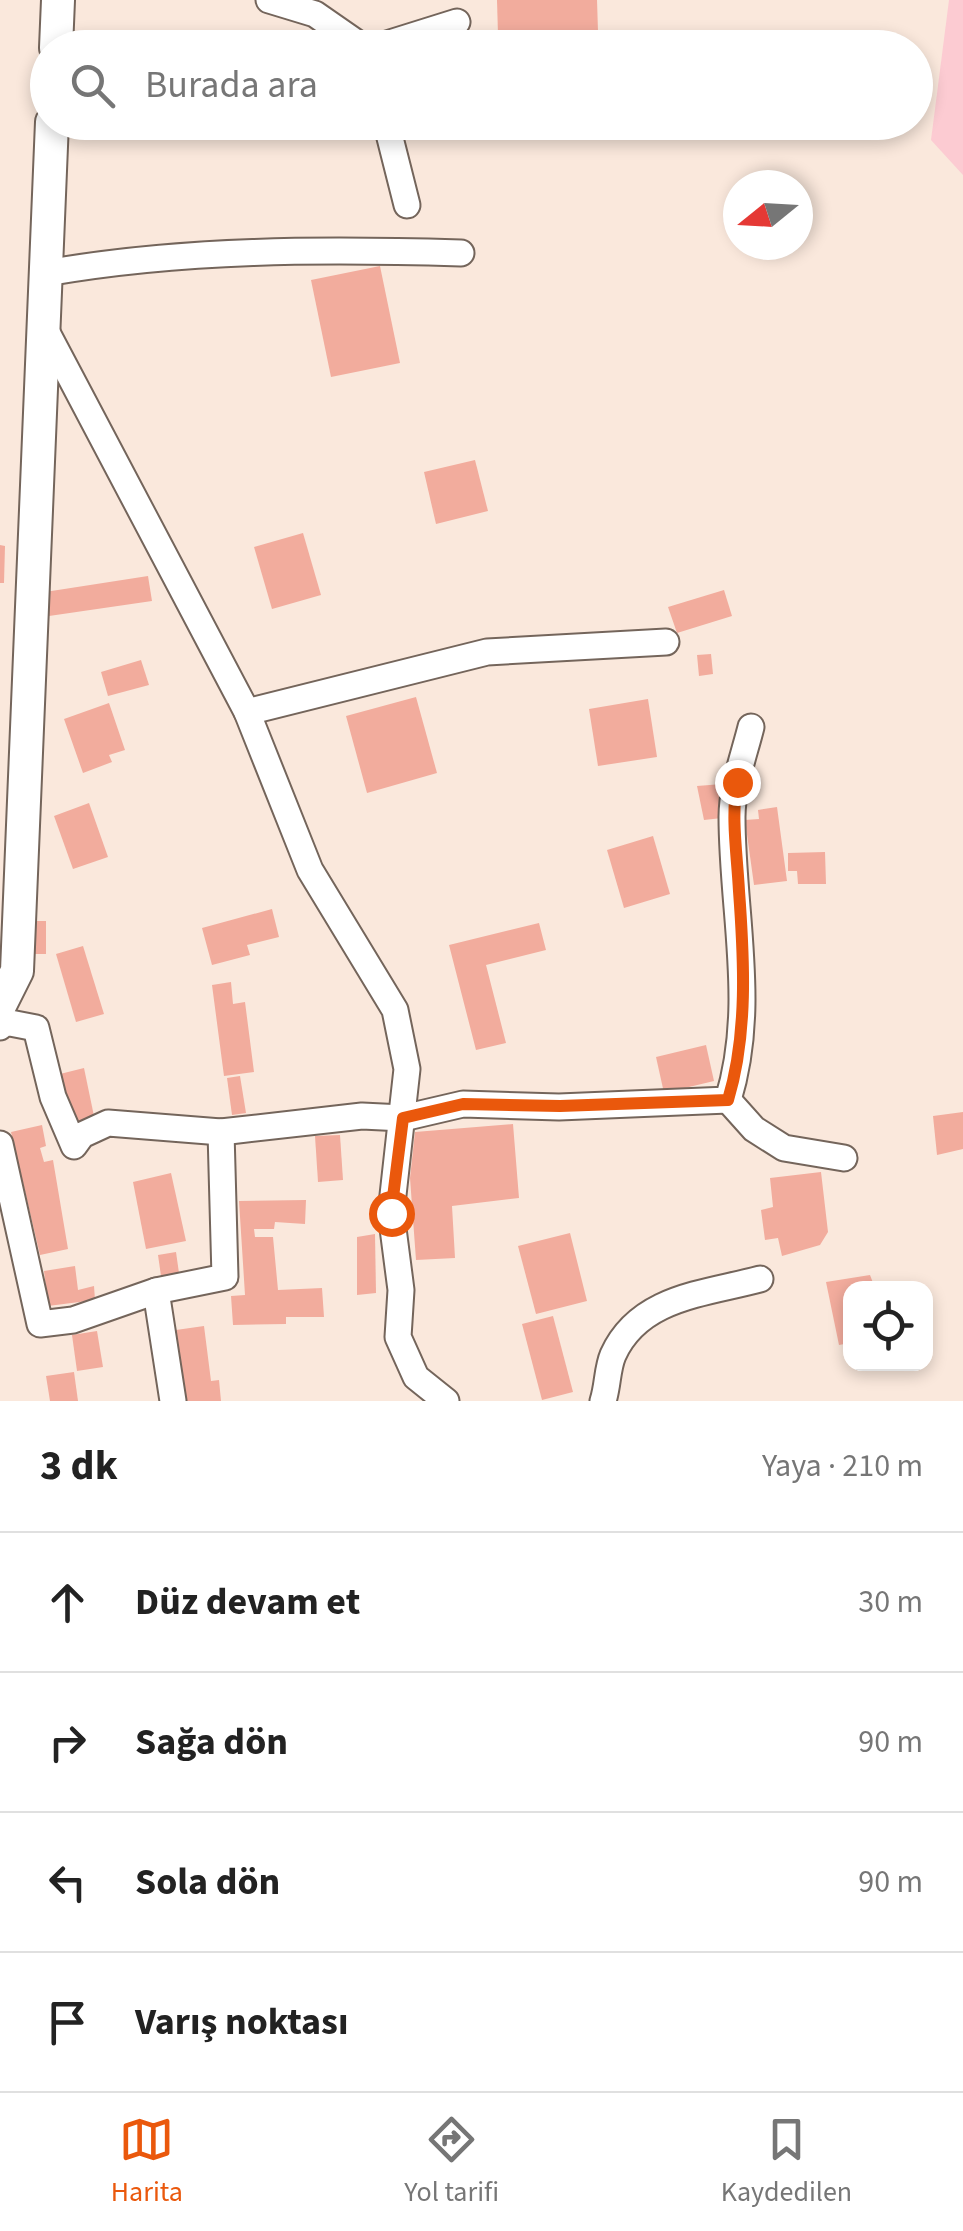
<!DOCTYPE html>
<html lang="tr">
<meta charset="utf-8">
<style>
body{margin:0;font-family:"Source Sans 3",sans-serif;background:#f2f2f2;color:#222}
.controls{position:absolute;right:30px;bottom:30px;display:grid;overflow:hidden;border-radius:20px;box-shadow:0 5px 15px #0003}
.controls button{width:90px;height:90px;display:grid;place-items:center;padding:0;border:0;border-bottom:2px solid #e0e0e0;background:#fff;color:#222;font:50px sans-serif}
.compass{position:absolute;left:723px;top:170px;width:90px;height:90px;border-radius:50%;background:#fff;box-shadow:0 5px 15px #0003;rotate:252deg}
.stop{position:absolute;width:30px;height:30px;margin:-22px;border:8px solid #ea580c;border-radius:50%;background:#fff}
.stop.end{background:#ea580c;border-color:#fff;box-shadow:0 2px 10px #0008}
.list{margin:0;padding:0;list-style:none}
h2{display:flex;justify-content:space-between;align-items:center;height:130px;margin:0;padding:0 40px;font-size:42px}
h2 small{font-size:32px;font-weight:400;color:#767676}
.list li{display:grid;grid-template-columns:65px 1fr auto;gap:30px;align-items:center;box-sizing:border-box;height:140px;padding:0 40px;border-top:2px solid #e0e0e0}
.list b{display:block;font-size:38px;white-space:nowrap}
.list em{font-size:32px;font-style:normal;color:#767676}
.icon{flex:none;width:55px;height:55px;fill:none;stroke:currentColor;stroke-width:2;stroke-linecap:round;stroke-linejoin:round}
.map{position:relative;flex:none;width:963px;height:1401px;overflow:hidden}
.search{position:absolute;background:#fff;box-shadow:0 5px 15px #0003;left:30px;right:30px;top:30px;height:110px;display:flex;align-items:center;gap:25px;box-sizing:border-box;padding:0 35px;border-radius:55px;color:#767676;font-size:38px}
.sheet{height:690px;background:#fff}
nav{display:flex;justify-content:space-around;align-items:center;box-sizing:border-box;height:140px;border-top:2px solid #e0e0e0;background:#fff;font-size:28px;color:#767676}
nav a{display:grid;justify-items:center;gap:5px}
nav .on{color:#ea580c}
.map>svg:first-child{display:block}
.green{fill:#fccbd2}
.building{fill:#f2ac9d}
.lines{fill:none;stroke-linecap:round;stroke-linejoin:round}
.minor-casing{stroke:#74655b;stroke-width:29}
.tertiary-casing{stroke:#74655b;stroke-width:36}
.minor{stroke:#fff;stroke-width:25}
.tertiary{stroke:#fff;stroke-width:32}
.route{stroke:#ea580c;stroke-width:12}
</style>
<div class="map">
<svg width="963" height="1401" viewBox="0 0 963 1401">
<rect width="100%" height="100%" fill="#fae8dc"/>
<!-- green -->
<polygon class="green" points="949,0 963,0 963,175 931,140"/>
<!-- building -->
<g class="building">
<polygon points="497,0 597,0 598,32 498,35"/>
<polygon points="380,266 400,363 331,377 311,280"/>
<polygon points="475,460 488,511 436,524 424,472"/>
<polygon points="303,533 321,595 272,609 254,547"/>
<polygon points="0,545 5,546 4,583 0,583"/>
<polygon points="148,576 152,601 49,616 45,592"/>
<polygon points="724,590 732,616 677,633 668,607"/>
<polygon points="711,654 713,674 699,676 697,655"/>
<polygon points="141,660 149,685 108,696 101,672"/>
<polygon points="416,697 437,773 367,793 346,716"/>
<polygon points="648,699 657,757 598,766 589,709"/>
<polygon points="109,703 125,750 109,755 112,762 83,773 64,719"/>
<polygon points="722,784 722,818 704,820 697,786"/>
<polygon points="89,803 108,857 73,869 54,816"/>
<polygon points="777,807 787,881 754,885 745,820 759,819 758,810"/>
<polygon points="653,836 670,894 624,908 607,850"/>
<polygon points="825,852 826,884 798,884 797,871 788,871 788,853"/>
<polygon points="272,909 279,937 247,945 250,955 212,965 202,928"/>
<rect x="31" y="921" width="15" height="33"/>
<polygon points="539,923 546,950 486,965 506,1043 476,1050 449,945"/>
<polygon points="83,946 104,1014 76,1022 56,954"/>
<polygon points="231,982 233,1004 245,1002 254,1072 224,1076 212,985"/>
<polygon points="706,1045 714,1081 664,1093 656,1057"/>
<polygon points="84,1068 95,1121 71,1126 60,1074"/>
<polygon points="240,1076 246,1113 232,1115 227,1078"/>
<polygon points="963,1112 963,1149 937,1155 933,1116"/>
<polygon points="513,1124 519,1198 452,1206 455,1258 416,1260 410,1178 415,1132"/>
<polygon points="42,1125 46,1146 40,1148 44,1162 53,1160 68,1249 40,1255 11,1132"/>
<polygon points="340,1135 343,1180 318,1182 315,1136"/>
<polygon points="821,1172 828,1232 820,1245 782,1256 778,1238 765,1240 761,1210 773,1207 770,1178"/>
<polygon points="171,1173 186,1241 146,1249 133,1182"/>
<polygon points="306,1200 305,1224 275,1222 274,1229 254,1229 255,1237 273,1237 278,1290 322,1288 324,1317 286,1317 286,1324 233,1325 231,1296 245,1295 239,1201"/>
<polygon points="570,1233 587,1301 536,1314 518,1246"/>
<polygon points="375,1234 376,1293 357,1295 357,1237"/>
<polygon points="176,1252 180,1280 162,1283 158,1255"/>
<polygon points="75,1266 78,1290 94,1286 95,1300 48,1306 44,1271"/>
<polygon points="870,1275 875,1288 850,1288 850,1343 839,1345 826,1282"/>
<polygon points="553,1316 573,1392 542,1400 522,1324"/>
<polygon points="204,1326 211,1381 219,1380 221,1401 184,1401 176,1330"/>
<polygon points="97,1331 103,1367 77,1371 72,1335"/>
<polygon points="74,1372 78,1401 50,1401 46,1376"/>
</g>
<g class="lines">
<defs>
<g id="minor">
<polyline points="269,0 315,14 364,48"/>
<polyline points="374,48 457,22"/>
<polyline points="386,122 407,205"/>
<path d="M46,273C183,249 322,249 461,253"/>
<polyline points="44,327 247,712 310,870 395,1010 407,1069 391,1213 401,1290 398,1337 416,1377 446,1401"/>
<polyline points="247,712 487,652 666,642"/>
<path d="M0,1027L5,1022L36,1028L53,1097L74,1146L82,1135L108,1123L221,1132L362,1116L403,1118L463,1104L559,1107L728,1100C757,1006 732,912 732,817C732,787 744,755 751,727"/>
<polyline points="728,1100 754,1129 784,1148 844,1158"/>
<polyline points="0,1144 40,1324 73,1320 156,1291 225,1277 221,1132"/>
<polyline points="156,1291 173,1401"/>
<path d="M603,1401C608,1386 607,1369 613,1355C639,1297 704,1294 760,1279"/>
</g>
<g id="tertiary">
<polyline points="56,48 58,0"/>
<polyline points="0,1005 17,971 52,122"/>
</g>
</defs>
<!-- minor casing -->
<use href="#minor" class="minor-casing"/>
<!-- tertiary casing -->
<use href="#tertiary" class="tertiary-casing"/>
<!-- minor -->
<use href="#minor" class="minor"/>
<!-- tertiary -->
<use href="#tertiary" class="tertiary"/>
</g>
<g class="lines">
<!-- route -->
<path class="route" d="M391,1213L403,1118L463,1104L560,1106L728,1100C748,1034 744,959 739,891C737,853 731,819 737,782"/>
</g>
</svg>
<div class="controls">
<button><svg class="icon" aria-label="locate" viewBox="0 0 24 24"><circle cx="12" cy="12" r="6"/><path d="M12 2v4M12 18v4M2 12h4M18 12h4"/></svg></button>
</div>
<svg class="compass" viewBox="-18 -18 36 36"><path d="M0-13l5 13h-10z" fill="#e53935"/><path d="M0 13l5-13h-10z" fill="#767676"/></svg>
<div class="stop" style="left:391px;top:1213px"></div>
<div class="stop end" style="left:737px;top:782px"></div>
<div class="search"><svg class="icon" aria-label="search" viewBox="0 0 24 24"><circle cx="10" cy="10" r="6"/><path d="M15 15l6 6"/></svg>Burada ara</div>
</div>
<section class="sheet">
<h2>3 dk<small>Yaya · 210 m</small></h2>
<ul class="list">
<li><svg class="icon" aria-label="ahead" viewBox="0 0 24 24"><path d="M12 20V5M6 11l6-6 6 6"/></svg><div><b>Düz devam et</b></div><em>30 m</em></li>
<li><svg class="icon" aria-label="right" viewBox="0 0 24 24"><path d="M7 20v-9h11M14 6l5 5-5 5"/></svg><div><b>Sağa dön</b></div><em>90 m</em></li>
<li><svg class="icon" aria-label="left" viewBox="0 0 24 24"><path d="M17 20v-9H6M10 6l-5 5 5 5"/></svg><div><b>Sola dön</b></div><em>90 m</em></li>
<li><svg class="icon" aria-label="arrive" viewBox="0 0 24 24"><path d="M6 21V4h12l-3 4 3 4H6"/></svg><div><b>Varış noktası</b></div></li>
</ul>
</section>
<nav>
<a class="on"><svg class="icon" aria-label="map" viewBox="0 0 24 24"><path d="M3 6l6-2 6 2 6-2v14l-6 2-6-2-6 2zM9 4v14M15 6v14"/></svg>Harita</a>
<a><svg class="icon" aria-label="directions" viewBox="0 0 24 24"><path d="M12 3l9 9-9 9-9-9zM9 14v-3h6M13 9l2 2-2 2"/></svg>Yol tarifi</a>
<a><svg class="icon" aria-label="saved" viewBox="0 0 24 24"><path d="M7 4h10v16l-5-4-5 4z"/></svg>Kaydedilen</a>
</nav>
